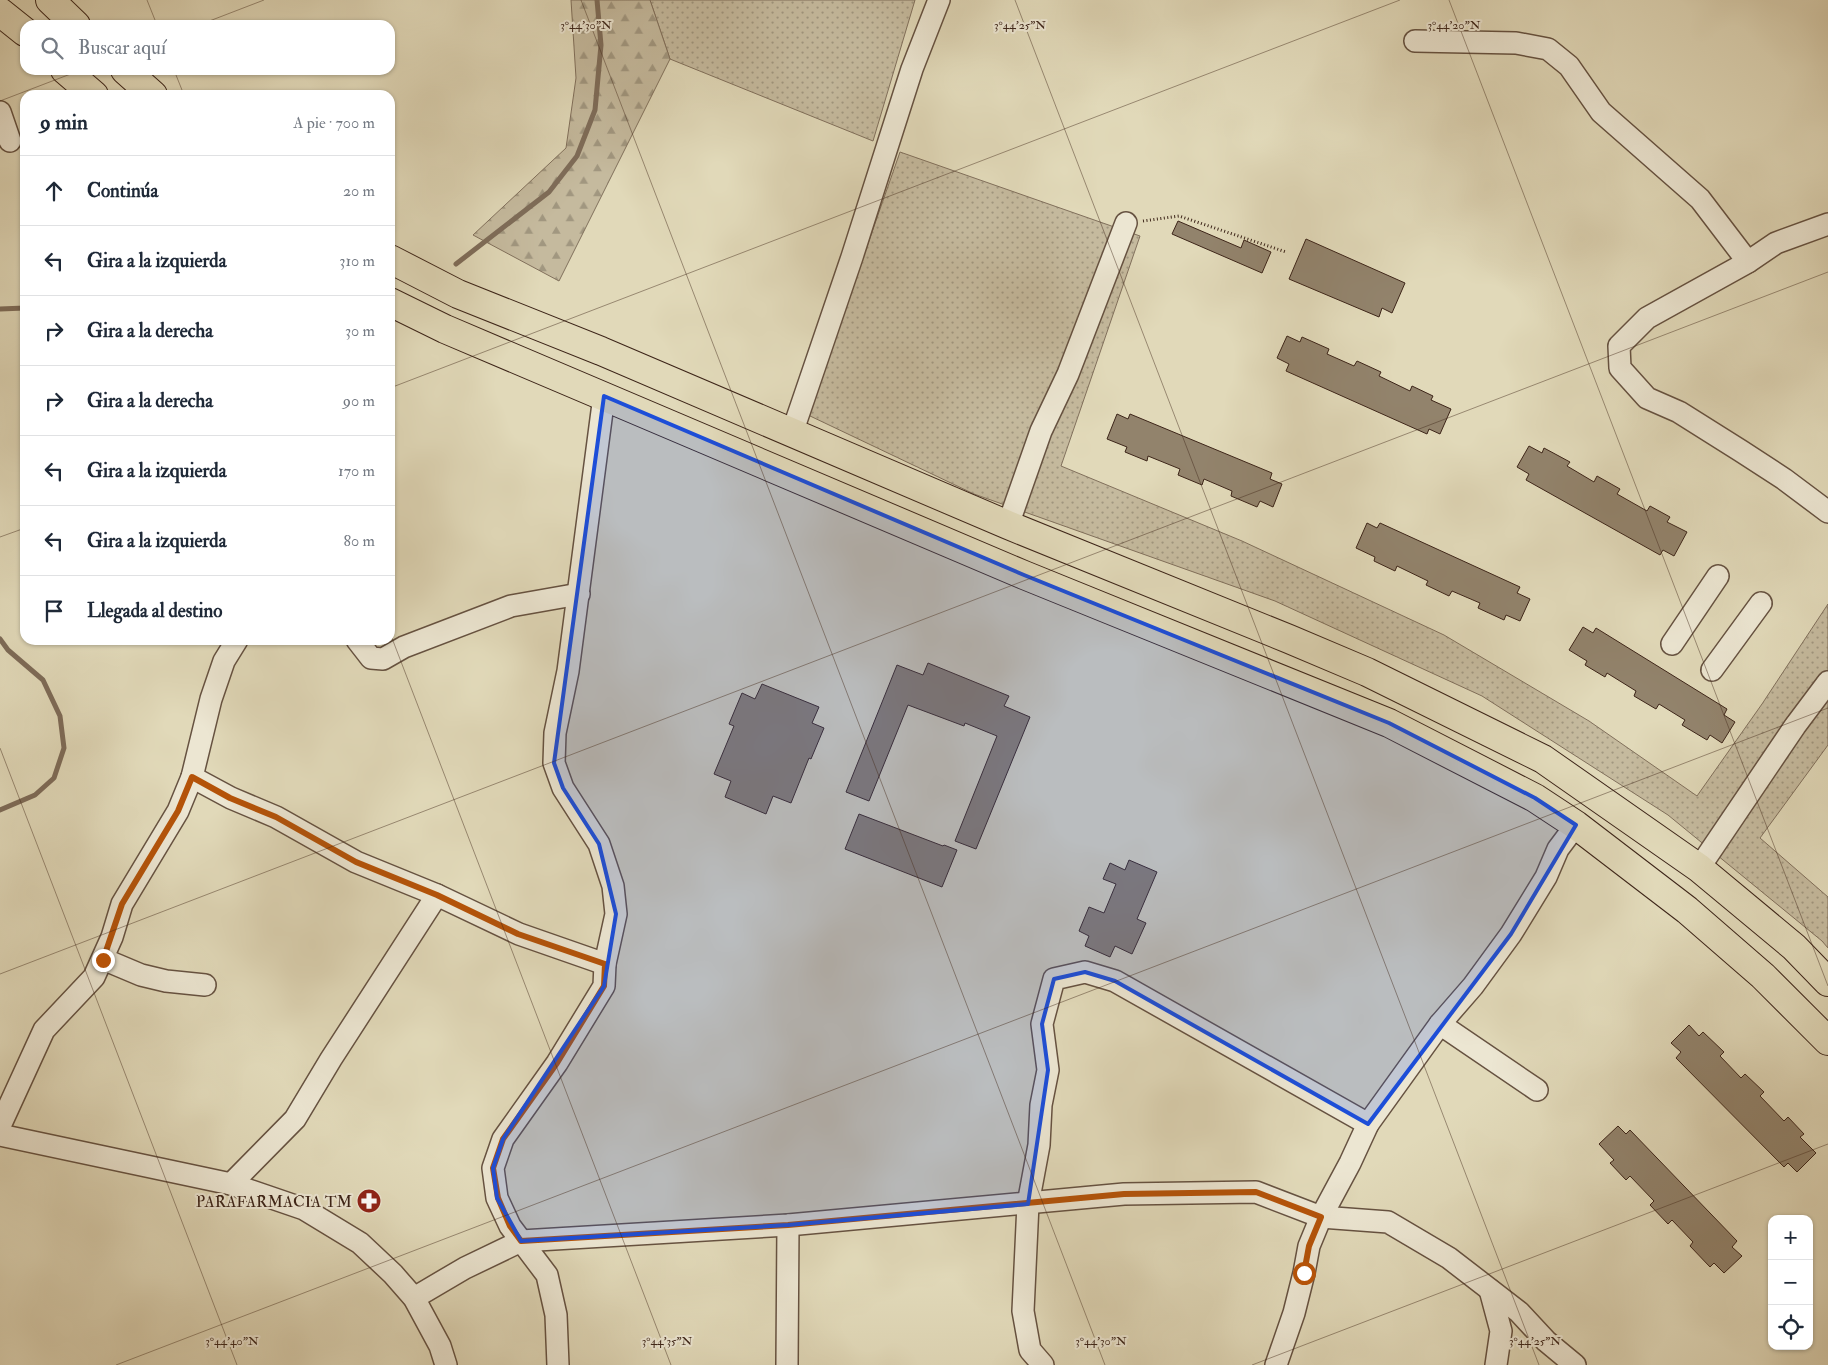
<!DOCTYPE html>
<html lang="es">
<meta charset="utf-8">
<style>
body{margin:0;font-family:"IM FELL Double Pica",serif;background:#f6f6f7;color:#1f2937}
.controls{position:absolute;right:15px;bottom:15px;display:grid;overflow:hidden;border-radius:10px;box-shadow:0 1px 4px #0004}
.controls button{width:45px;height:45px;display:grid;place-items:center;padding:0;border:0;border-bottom:1px solid #e0e1e3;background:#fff;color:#1f2937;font:25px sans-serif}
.stop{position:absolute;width:15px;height:15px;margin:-11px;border:4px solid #b45309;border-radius:50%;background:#fff}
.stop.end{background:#b45309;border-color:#fff;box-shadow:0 1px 5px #0008}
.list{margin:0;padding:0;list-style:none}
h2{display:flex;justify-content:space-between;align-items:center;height:65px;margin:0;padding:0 20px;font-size:21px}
h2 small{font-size:16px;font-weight:400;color:#747a83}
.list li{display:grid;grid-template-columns:32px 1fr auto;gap:15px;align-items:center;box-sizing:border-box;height:70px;padding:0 20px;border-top:1px solid #e0e1e3}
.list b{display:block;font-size:19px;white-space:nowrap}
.list em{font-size:16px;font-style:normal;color:#747a83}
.icon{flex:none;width:28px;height:28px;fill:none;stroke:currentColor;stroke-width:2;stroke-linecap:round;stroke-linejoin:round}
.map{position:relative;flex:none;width:1828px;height:1365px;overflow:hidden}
.search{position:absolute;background:#fff;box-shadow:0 1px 4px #0004;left:20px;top:20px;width:375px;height:55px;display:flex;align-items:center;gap:12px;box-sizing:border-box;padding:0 18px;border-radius:15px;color:#747a83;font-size:19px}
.panel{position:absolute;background:#fff;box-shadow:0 1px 4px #0004;left:20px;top:90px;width:375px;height:555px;border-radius:15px}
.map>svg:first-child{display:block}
.grass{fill:url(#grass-dots);stroke:#81705c}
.forest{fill:url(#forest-firs);stroke:#81705c}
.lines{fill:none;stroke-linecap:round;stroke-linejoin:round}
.stream{stroke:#7e6c59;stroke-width:5}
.building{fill:#92836c;stroke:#3d2519}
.minor-casing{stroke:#665241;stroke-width:24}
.highway-casing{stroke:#3d2519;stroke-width:30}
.path{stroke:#3d2519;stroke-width:3;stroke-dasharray:1 2.5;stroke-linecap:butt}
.minor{stroke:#ece6d2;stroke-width:21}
.highway{stroke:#e1d9b9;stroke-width:28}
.route{stroke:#b45309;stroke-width:6}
.marked{fill:#1d4ed8;fill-opacity:0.2;stroke:#1d4ed8;stroke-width:4;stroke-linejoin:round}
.ticks{fill:none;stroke:#3d2519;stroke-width:1;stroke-opacity:0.45}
.labels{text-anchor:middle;stroke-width:4;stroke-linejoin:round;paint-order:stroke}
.poi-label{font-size:16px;fill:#3d2519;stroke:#ece6d2;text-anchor:end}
.ticks-label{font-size:12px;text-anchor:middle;fill:#3d2519;stroke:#ece6d2;stroke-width:4;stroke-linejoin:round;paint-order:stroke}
</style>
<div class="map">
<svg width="1828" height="1365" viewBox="0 0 1828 1365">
<defs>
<pattern id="grass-dots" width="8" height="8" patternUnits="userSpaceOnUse" patternTransform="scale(1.25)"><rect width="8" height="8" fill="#c5ba9e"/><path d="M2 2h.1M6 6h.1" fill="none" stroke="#a19780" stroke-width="1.8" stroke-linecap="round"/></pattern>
<pattern id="forest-firs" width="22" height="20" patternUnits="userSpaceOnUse" patternTransform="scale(1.25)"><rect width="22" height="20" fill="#c5ba9e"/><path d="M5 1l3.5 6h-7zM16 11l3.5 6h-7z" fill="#a19780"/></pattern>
</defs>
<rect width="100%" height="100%" fill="#e1d9b9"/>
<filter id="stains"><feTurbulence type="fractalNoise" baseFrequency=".004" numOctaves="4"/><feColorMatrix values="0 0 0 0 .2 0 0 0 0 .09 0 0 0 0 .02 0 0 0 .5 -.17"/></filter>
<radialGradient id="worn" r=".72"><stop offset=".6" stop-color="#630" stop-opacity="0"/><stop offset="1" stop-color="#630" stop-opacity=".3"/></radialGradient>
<!-- grass -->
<g class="grass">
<polygon points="650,0 915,0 873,141 670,59"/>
<polygon points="900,152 1140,236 1061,466 1242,541 1444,635 1589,721 1697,796 1762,704 1828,604 1828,745 1760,838 1828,897 1828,948 1822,941 1668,815 1482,696 1275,601 974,494 808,415"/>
</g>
<!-- forest -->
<polygon class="forest" points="571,0 650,0 670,59 559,281 473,235 566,148 576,78"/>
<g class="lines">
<!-- stream -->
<g class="stream">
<polyline points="456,264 549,192 577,156 595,110 601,45 597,0"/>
<polyline points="0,309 25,308"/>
<polyline points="0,639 8,650 43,680 60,716 64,748 54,778 35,795 0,810"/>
</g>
</g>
<!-- building -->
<g class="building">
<polygon points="1178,221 1241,248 1244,240 1271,252 1262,273 1172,234"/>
<polygon points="1306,239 1405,283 1392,313 1382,308 1379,317 1289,279"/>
<polygon points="1287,336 1300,342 1302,337 1329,349 1327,354 1354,366 1357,361 1381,372 1379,376 1410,391 1412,386 1433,396 1431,400 1451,409 1440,434 1429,429 1427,434 1286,371 1289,364 1277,358"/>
<polygon points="1117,414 1128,419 1130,414 1272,473 1270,479 1282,484 1273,507 1260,501 1257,507 1231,496 1232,491 1204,479 1202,485 1178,475 1180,469 1148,456 1147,461 1125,452 1127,447 1107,439"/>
<polygon points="1529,446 1542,453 1544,448 1570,462 1567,466 1594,482 1597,476 1620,489 1617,494 1647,511 1650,506 1670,517 1667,522 1687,532 1674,556 1663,550 1660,555 1526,480 1529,474 1517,467"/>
<polygon points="1367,523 1377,528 1380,523 1520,587 1517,593 1530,599 1520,621 1506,615 1504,620 1478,608 1480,603 1452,591 1449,596 1426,585 1428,581 1397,566 1395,571 1374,561 1375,557 1356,548"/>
<polygon points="1583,627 1593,633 1596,628 1727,709 1724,715 1735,722 1722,743 1710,735 1707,740 1682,725 1685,720 1659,704 1656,709 1634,696 1636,691 1607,673 1605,677 1585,665 1587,661 1569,650"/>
<polygon points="928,663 1009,696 1004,706 1030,717 976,849 955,841 997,736 965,723 964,726 908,705 869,801 846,792 897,665 923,675"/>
<polygon points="762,684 819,707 812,723 824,728 811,759 809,758 791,803 773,796 766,814 725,797 731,781 714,774 734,726 729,724 742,693 755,699"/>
<polygon points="859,814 943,846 944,845 957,850 942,887 845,849"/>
<polygon points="1129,860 1157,872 1137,919 1146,923 1132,954 1115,946 1110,957 1085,946 1089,936 1079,931 1089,907 1104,913 1116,884 1103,879 1110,863 1125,870"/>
<polygon points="1689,1025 1699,1036 1703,1032 1724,1052 1720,1056 1741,1078 1745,1074 1764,1092 1760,1096 1784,1121 1788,1117 1804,1134 1800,1137 1816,1153 1797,1172 1788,1163 1784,1167 1676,1058 1681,1052 1671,1043"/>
<polygon points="1618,1126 1626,1134 1630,1130 1737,1241 1732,1247 1742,1256 1724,1273 1714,1263 1710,1267 1690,1246 1693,1242 1672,1220 1668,1224 1650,1205 1654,1201 1630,1176 1626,1180 1610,1163 1614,1160 1599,1144"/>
</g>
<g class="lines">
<defs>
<g id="minor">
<polyline points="1415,41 1516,43 1548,49 1569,66 1601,112 1700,199 1748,262"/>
<polyline points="0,112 10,141"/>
<polyline points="1828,224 1776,243 1748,262 1647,318 1619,346 1620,368 1647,398 1679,412 1741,451 1784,479 1828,512"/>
<polyline points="792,433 852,257 912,69 939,0"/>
<polyline points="1008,525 1041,431 1068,374 1126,223"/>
<polyline points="357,640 371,658 383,659 404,647 511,606 579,594"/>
<polyline points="1672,644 1718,576"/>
<polyline points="1712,670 1761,603"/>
<polyline points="192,777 231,798 276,817 356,862 437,895 519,934 605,964"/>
<polyline points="1699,868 1795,726 1828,682"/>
<polyline points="103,959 141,975 166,981 205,985"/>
<polyline points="1440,1024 1537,1090"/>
<polyline points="0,1126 44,1030 94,977 112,937 122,904 178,811 192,777 211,699 224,661 237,640"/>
<polyline points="0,1135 231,1184 304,1209 360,1243 393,1274 414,1298 440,1346 446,1365"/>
<polyline points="231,1184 295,1119 331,1059 437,895"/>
<polyline points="1490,1290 1501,1331 1496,1365"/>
<polyline points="414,1298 465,1268 521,1241 788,1225 1124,1194 1256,1192 1321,1217 1388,1222 1449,1258 1519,1312 1546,1341 1575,1365"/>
<polyline points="558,1365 556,1315 547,1275 510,1226 497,1198 493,1168 503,1139 557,1063 604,986 605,964 616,914 613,886 599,844 563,788 554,763 555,733 568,671 604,396"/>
<polyline points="787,1365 788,1225"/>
<polyline points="1043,1365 1030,1350 1023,1311 1028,1204 1039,1145 1041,1105 1048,1070 1042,1024 1054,979 1085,972 1115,981 1368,1124"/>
<polyline points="1276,1365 1294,1313 1304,1273 1309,1246 1321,1217 1350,1163 1368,1124 1440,1024 1473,986 1511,934 1546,877 1558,849 1576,825"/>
</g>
<g id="highway">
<polyline points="50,0 76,25"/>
<polyline points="0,12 25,32"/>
<polyline points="65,70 94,95"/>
<polyline points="125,70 153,95"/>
<polyline points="390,259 458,294 601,351 1008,525 1289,639 1367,672 1543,759 1699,868 1794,947 1828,982"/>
<polyline points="390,302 445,329 1024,575 1389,723 1535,798 1576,825 1687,910 1763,976 1828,1041"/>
</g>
</defs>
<!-- minor casing -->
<use href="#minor" class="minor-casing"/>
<!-- highway casing -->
<use href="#highway" class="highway-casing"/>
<!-- path -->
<polyline class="path" points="1143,221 1179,216 1286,252"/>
<!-- minor -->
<use href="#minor" class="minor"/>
<!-- highway -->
<use href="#highway" class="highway"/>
</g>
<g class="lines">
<!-- route -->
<polyline class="route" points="103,960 122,904 178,811 192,777 230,798 276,817 356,862 437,895 518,934 605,964 604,986 557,1063 503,1139 493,1168 498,1198 510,1226 521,1241 788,1225 1124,1194 1256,1192 1321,1217 1309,1246 1304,1273"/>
</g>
<!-- marked area -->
<path class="marked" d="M604,396L1024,575L1389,723L1535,798L1576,825L1511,934L1368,1124L1115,981L1085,972L1054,979L1042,1024L1048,1070L1028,1204L788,1225L521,1241L497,1198L493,1168L503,1139L604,986L616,914L599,844L563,788L554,763Z"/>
<!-- ticks -->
<path class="ticks" d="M147,0L157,25M581,0L1105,1365M1015,0L1539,1365M1449,0L1828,986M199,25L264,0M174,70L184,95M0,101L81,70M390,388L1400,0M0,537L25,528M390,633L671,1365M0,748L237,1365M0,974L1828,272M116,1365L1828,708M1252,1365L1828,1144"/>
<!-- icons -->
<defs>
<symbol id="pharmacy-disc" viewBox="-11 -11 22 22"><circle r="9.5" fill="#8f2418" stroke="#ece6d2"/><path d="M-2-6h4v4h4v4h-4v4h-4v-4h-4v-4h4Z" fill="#fff"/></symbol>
</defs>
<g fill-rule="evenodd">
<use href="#pharmacy-disc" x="355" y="1187" width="28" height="28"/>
</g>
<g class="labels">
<!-- poi labels -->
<g class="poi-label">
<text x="352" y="1207">PARAFARMACIA TM</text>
</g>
</g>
<g class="ticks-label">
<text x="586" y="29">3°44'30"N</text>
<text x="1020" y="29">3°44'25"N</text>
<text x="1454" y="29">3°44'20"N</text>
<text x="232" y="1345">3°44'40"N</text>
<text x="667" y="1345">3°44'35"N</text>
<text x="1101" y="1345">3°44'30"N</text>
<text x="1535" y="1345">3°44'25"N</text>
</g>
<rect width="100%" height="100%" filter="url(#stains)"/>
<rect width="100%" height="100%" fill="url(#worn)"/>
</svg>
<div class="controls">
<button>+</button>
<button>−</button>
<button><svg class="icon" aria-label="locate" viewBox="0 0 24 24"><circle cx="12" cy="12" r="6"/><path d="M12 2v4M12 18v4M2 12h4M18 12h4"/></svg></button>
</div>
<div class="stop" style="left:1304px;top:1273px"></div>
<div class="stop end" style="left:103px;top:960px"></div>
<div class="search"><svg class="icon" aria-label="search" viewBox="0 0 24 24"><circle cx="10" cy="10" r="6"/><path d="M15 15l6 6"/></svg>Buscar aquí</div>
<section class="panel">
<h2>9 min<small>A pie · 700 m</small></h2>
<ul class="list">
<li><svg class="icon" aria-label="ahead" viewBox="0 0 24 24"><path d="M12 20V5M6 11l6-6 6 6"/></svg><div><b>Continúa</b></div><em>20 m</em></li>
<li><svg class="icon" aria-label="left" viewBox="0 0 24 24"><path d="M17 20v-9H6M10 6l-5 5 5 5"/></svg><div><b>Gira a la izquierda</b></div><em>310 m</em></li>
<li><svg class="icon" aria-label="right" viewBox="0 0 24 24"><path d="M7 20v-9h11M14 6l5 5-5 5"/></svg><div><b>Gira a la derecha</b></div><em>30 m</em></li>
<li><svg class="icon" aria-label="right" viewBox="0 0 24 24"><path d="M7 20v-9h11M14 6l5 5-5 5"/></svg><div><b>Gira a la derecha</b></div><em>90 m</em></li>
<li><svg class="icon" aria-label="left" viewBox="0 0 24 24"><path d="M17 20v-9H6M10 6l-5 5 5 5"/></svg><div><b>Gira a la izquierda</b></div><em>170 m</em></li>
<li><svg class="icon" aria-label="left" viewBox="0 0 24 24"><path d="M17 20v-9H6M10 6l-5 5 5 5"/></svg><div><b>Gira a la izquierda</b></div><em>80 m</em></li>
<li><svg class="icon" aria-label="arrive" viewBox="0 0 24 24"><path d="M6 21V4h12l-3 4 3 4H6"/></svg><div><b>Llegada al destino</b></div></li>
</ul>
</section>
</div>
